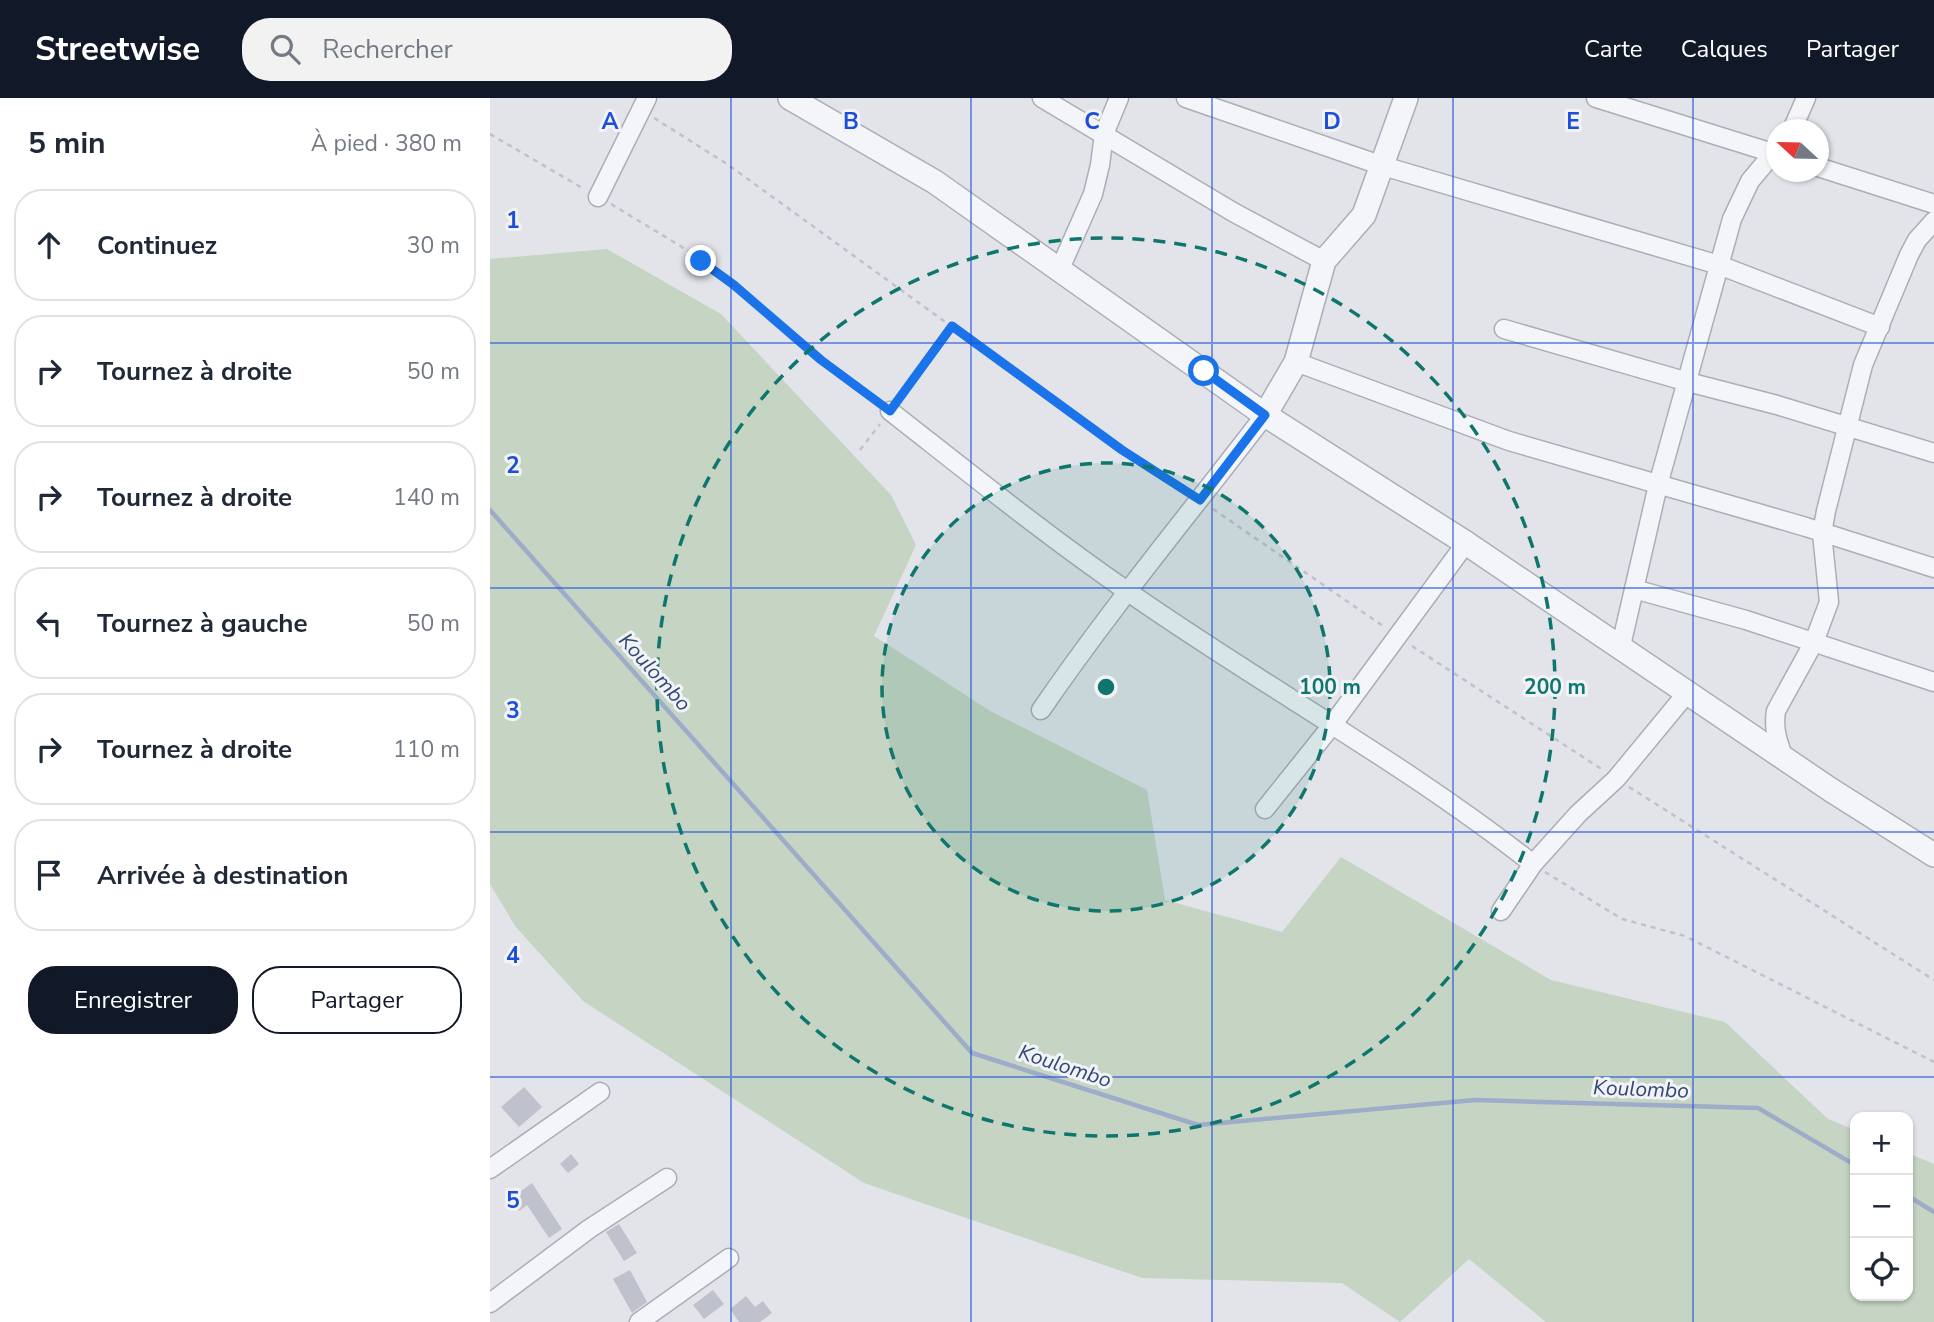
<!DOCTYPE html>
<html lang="fr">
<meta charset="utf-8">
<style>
body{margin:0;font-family:"Nunito Sans",sans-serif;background:#f2f2f3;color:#1f2937}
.controls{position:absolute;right:21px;bottom:21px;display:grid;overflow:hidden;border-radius:14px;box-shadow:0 2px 5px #0004}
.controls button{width:63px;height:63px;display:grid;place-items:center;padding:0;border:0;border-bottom:2px solid #e0e1e3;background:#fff;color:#1f2937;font:35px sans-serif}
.compass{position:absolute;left:1276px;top:21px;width:63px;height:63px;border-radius:50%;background:#fff;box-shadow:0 2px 5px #0004;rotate:292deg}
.stop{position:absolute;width:21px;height:21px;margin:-16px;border:5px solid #1a73e8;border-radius:50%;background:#fff}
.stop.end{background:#1a73e8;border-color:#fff;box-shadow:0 2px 7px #0008}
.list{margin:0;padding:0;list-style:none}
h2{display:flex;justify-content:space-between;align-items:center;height:91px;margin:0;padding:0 28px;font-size:30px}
h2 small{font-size:23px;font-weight:400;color:#747a83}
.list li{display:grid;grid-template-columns:46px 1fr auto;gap:21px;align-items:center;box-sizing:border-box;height:112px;margin:0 14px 14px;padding:0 14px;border:2px solid #e0e1e3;border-radius:28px}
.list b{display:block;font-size:26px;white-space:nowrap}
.list em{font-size:23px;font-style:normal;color:#747a83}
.actions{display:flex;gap:14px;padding:21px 28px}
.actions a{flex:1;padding:16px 0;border:2px solid #111827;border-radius:28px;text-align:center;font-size:24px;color:#111827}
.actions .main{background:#111827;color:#fff}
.icon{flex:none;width:38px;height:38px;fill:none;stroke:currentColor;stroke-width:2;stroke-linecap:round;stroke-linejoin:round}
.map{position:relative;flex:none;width:1444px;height:1224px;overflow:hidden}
header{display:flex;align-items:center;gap:42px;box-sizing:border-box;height:98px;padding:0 35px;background:#111827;color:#fff}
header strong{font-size:33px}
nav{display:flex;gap:38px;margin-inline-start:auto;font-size:24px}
.search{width:490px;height:63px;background:#f2f2f3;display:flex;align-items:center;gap:18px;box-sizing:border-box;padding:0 24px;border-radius:28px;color:#747a83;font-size:26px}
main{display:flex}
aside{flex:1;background:#fff}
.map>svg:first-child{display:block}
.green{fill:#c5d4c3}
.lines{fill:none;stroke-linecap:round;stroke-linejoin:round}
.stream{stroke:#9dacc9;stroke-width:4.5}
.building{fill:#bfc2cd}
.minor-casing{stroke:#abaeb8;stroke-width:21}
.tertiary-casing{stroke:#abaeb8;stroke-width:26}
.path{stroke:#bfc2c9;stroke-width:2.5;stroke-dasharray:5 5;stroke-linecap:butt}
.minor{stroke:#f4f5f8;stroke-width:18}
.tertiary{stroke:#f4f5f8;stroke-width:23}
.route{stroke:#1a73e8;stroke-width:9}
.grid{fill:none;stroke:#1d4ed8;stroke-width:2;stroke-opacity:0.55}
.ring{fill:none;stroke:#0f766e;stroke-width:3.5;stroke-dasharray:12 9}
.labels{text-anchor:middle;stroke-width:6;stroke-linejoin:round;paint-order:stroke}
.water-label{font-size:21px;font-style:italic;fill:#344775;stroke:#f1f3f7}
.grid-label{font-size:23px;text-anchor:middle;font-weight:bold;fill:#1d4ed8;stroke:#f1f3f7;stroke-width:6;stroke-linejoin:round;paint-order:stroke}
.centre{fill:#0f766e;stroke:#f1f3f7;stroke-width:3.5}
.ring-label{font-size:21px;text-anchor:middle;font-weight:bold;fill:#0f766e;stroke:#f1f3f7;stroke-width:6;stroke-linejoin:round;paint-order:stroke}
</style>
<header>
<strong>Streetwise</strong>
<div class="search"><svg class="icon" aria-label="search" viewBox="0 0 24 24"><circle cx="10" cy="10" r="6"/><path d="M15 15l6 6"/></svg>Rechercher</div>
<nav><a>Carte</a><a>Calques</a><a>Partager</a></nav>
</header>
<main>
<aside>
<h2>5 min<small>À pied · 380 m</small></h2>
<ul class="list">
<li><svg class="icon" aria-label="ahead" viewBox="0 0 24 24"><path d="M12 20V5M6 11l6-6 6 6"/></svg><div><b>Continuez</b></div><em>30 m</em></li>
<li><svg class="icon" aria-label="right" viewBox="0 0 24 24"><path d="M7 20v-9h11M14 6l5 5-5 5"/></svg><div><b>Tournez à droite</b></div><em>50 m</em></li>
<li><svg class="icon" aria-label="right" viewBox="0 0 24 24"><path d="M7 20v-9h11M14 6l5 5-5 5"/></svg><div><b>Tournez à droite</b></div><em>140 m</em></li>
<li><svg class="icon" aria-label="left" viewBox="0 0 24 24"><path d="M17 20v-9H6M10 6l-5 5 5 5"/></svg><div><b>Tournez à gauche</b></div><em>50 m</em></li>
<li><svg class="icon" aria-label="right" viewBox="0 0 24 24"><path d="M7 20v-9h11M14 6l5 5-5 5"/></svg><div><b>Tournez à droite</b></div><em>110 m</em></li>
<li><svg class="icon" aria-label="arrive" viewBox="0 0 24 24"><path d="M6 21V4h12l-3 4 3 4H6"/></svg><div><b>Arrivée à destination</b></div></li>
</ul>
<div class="actions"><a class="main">Enregistrer</a><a>Partager</a></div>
</aside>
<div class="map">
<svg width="1444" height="1224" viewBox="0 0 1444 1224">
<rect width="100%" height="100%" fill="#e2e4ea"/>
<!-- green -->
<polygon class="green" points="117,151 231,216 401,397 426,447 384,538 502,614 657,692 675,802 792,834 851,759 1061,882 1235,924 1338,1021 1365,1032 1365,1198 1418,1198 1418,1055 1444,1066 1444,1224 1056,1224 979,1161 910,1224 852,1185 652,1180 374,1085 93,903 25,828 0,786 0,161"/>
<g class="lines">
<!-- stream -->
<g class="stream">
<polyline points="0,412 482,955 708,1027 985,1002 1268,1010 1365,1067"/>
<polyline points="1418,1098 1444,1114"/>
</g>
</g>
<!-- building -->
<g class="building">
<polygon points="34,989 52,1009 29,1029 11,1009"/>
<polygon points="81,1056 89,1066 78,1075 70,1066"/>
<polygon points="42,1085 72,1131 59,1140 37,1107 29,1113 20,1101"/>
<polygon points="129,1126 147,1155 134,1163 116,1134"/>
<polygon points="140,1172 157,1204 142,1215 123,1181"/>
<polygon points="223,1192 234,1206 214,1221 203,1207"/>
<polygon points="256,1198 265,1209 273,1203 282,1215 270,1224 249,1224 240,1211"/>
</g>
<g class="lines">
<defs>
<g id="minor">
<polyline points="552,0 743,114 834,163"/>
<polyline points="696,0 893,68 1229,167 1390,229"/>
<polyline points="1106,0 1286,56"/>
<polyline points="1302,32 1316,0"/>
<polyline points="1328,69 1444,106"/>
<polyline points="108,99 157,0"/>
<polyline points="569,173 603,96 610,67 614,36 629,0"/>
<polyline points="1014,231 1198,284 1287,307 1444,355"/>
<polyline points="806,264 1019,343 1316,429 1444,470"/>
<path d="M400,313C478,374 556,437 637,493C771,587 915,665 1043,766"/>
<polyline points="1144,491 1256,522 1444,584"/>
<polyline points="1130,552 1168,387 1242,121 1260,83 1286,52"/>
<path d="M551,612C621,510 700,415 775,317"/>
<path d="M1294,661C1288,644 1283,631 1286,613L1324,544L1339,504L1332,435L1336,413L1373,267L1419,157L1427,142L1444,123"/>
<polyline points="775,711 843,626 976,445"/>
<polyline points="1011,813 1043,766 1088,716 1126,681 1197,595"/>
<polyline points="0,1071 110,994"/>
<polyline points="0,1205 99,1131 177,1080"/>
<polyline points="149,1224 239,1160"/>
</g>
<g id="tertiary">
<polyline points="300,0 445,84 775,317 976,445 1341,692 1444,757"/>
<polyline points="775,317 806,264 834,163 874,117 916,0"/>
</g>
</defs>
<!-- minor casing -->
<use href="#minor" class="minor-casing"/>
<!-- tertiary casing -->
<use href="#tertiary" class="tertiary-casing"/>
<!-- path -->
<g class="path">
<polyline points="164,20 237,66 632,352 697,393"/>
<polyline points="0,36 94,91"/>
<polyline points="121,106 192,149 245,187 331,262 388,304"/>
<polyline points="409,301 462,227"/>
<polyline points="370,352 390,326"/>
<polyline points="723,411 893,528"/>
<polyline points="922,548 1113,672"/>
<polyline points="1139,689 1444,882"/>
<polyline points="1055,774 1132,821 1195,838 1444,964"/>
</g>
<!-- minor -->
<use href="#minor" class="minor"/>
<!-- tertiary -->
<use href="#tertiary" class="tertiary"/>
</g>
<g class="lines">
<!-- route -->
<polyline class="route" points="211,163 244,187 331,262 400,313 462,228 632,352 710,402 775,317 714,273"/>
</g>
<!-- grid -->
<path class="grid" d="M241,0V1224M481,0V1224M722,0V1224M963,0V1224M1203,0V1224M0,245H1444M0,490H1444M0,734H1444M0,979H1444"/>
<!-- distance rings -->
<circle cx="616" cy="589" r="224" fill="#0f766e" fill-opacity=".12"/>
<g class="ring">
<circle cx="616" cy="589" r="224"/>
<circle cx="616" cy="589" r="449"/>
</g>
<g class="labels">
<!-- water labels -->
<g class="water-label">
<text transform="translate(165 574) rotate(48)" y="7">Koulombo</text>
<text transform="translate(575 968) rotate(18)" y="7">Koulombo</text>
<text transform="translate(1151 991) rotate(2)" y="7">Koulombo</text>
</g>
</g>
<g class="grid-label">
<text x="120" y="31">A</text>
<text x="361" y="31">B</text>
<text x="602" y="31">C</text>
<text x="842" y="31">D</text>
<text x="1083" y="31">E</text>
<text x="23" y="130">1</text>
<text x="23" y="375">2</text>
<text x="23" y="620">3</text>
<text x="23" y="865">4</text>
<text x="23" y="1110">5</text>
</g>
<circle cx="616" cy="589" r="10" class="centre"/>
<g class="ring-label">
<text x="840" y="596">100 m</text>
<text x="1065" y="596">200 m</text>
</g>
</svg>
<div class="controls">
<button>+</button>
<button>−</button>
<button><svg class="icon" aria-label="locate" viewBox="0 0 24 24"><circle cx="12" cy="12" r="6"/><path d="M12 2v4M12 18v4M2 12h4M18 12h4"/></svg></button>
</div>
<svg class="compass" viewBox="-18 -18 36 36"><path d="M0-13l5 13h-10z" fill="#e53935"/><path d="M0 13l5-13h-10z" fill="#747a83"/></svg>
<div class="stop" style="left:714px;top:273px"></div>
<div class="stop end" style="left:211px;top:163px"></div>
</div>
</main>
